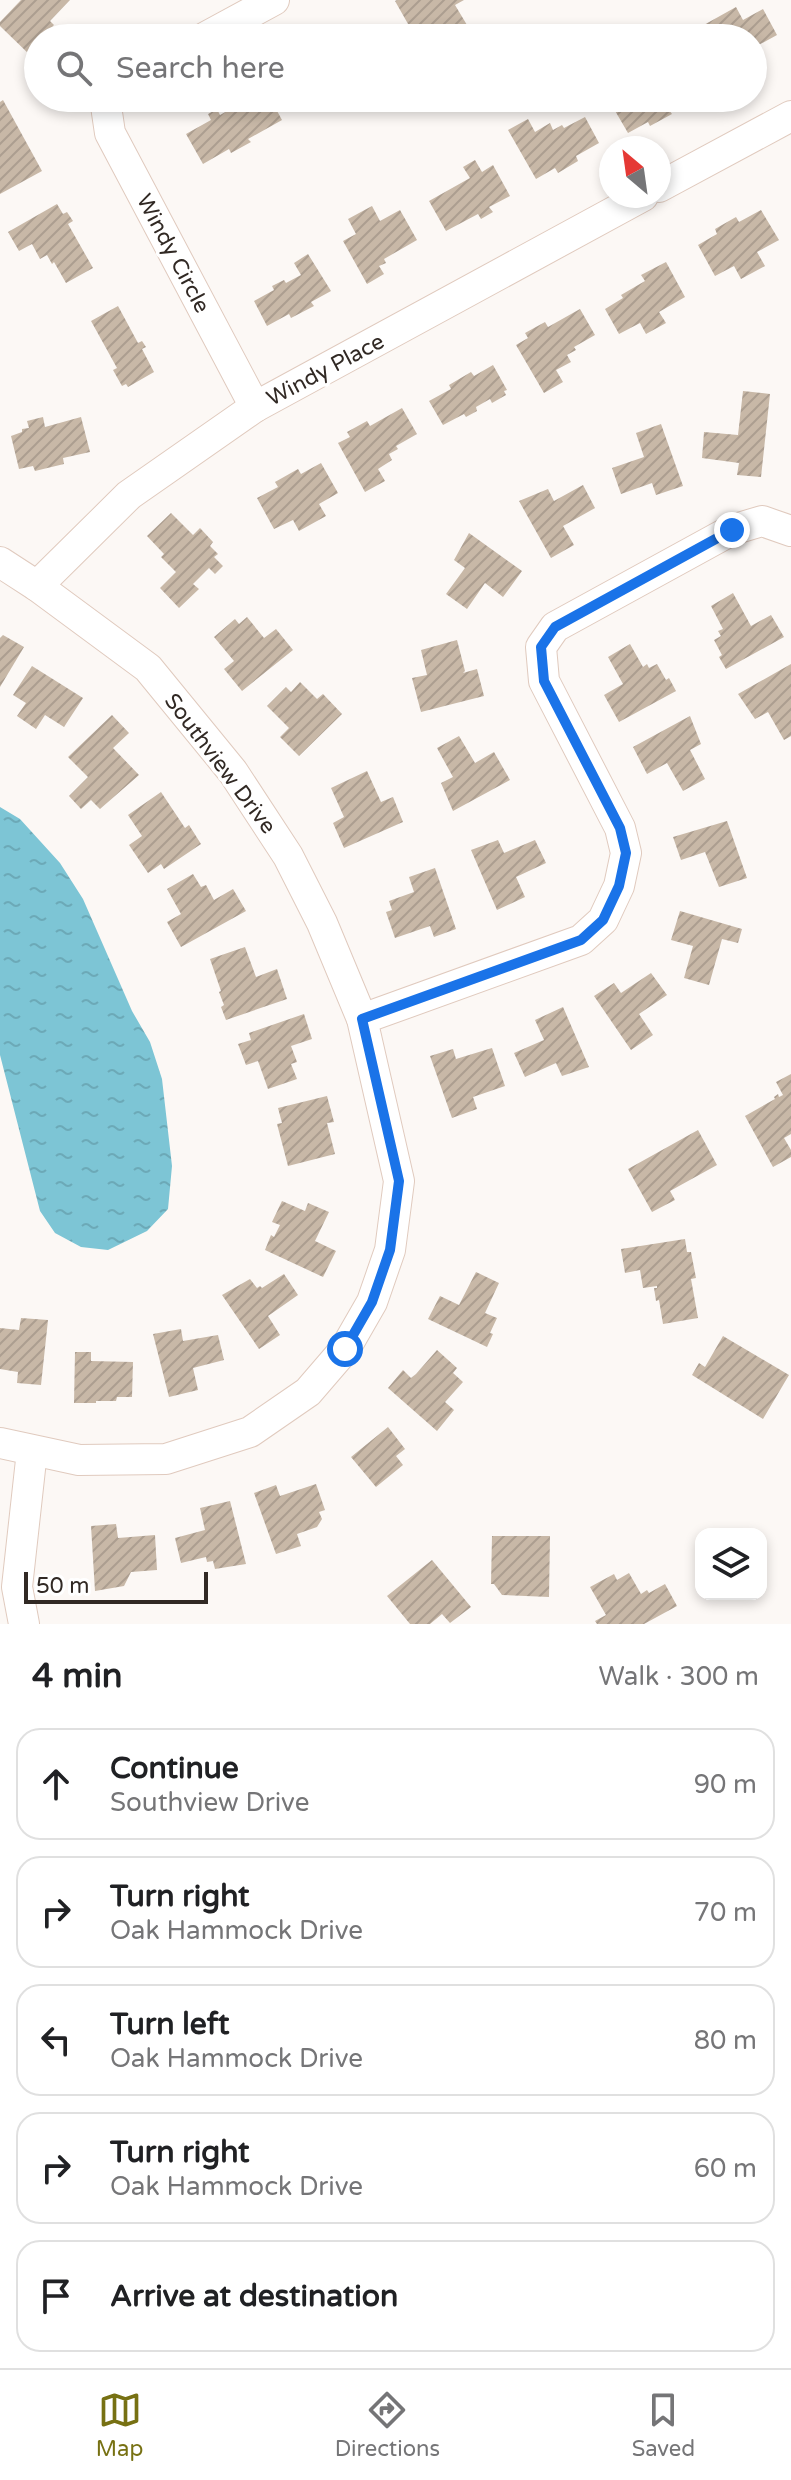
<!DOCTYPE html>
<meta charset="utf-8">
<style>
body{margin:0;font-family:"Varela Round",sans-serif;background:#f6f6f6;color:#202124}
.controls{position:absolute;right:24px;bottom:24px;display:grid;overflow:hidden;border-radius:16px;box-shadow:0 4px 12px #0003}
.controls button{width:72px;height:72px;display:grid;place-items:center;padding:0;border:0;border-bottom:2px solid #e0e0e0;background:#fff;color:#202124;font:40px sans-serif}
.compass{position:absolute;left:599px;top:136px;width:72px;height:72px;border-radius:50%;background:#fff;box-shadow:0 4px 12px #0003;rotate:331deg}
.scale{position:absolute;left:24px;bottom:20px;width:184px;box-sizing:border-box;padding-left:8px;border:4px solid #312924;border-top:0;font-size:22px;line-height:28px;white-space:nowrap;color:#312924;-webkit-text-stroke:6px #fff;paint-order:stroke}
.stop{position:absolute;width:24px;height:24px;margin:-18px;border:6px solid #1a73e8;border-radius:50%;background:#fff}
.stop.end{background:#1a73e8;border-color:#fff;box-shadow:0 2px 8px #0008}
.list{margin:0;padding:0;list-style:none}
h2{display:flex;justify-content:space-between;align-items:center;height:104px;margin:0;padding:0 32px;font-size:34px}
h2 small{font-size:26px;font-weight:400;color:#757577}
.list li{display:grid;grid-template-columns:52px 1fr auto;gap:24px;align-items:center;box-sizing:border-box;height:112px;margin:0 16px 16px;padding:0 16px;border:2px solid #e0e0e0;border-radius:24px}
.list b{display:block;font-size:30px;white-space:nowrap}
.list p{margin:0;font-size:26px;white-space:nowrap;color:#757577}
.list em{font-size:26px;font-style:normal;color:#757577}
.icon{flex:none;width:44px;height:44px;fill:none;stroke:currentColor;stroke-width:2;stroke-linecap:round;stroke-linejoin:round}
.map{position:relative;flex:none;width:791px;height:1624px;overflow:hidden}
.search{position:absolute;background:#fff;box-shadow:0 4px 12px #0003;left:24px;right:24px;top:24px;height:88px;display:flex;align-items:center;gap:20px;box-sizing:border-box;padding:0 28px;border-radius:44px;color:#757577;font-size:30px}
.sheet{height:744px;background:#fff}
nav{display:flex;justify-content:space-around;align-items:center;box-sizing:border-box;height:112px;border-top:2px solid #e0e0e0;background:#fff;font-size:22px;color:#757577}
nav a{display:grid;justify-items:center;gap:4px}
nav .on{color:#777113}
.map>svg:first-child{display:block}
.water{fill:url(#water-ripples)}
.building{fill:url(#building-hatch)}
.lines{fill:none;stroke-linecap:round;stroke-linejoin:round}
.minor-casing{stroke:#e0cabe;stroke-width:32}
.minor{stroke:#fff;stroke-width:30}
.route{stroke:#1a73e8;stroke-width:10}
.labels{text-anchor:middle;stroke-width:7;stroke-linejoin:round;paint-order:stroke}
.street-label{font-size:22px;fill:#312924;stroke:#fff}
</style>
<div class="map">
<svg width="791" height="1624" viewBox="0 0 791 1624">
<defs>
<pattern id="water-ripples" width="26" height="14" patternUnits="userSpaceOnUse" patternTransform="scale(2)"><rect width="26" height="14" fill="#7dc5d5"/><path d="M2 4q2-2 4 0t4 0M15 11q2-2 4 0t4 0" fill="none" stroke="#6ca9b7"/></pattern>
<pattern id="building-hatch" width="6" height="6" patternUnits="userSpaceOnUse" patternTransform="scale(2)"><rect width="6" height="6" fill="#c8b8a7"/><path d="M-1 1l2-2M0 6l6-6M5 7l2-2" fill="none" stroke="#ac9e90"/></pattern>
</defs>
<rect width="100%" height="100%" fill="#fcf8f5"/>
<!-- water -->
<polygon class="water" points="0,807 20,819 60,863 83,899 132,1011 150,1042 162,1079 172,1166 168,1209 147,1231 108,1250 81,1247 55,1233 40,1211 0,1055"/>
<!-- building -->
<g class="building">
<polygon points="21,0 70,0 50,21 54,25 41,38 38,38 38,52 33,58 0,26 0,22"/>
<polygon points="397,0 464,0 455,5 470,30 456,38 416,38 395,1"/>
<polygon points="736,7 743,20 763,9 777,35 753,48 753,38 709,38 702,26"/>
<polygon points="261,98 270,98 282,120 248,139 251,142 231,153 229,149 203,164 186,134 211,120 208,114 217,109 220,115 243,102 246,107"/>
<polygon points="634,98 691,98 669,110 672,114 650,126 648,122 628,133 614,109"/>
<polygon points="3,100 42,171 0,194 0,102"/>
<polygon points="585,117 599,143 576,156 578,161 558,173 555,168 536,179 508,130 528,119 535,132 550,123 553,130 562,125 564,128"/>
<polygon points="475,160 482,172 493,165 510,196 489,207 493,212 481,219 478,214 446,231 429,201 470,178 463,167"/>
<polygon points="57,204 63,214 67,212 73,221 68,224 93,268 66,283 54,262 52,264 47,255 40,259 32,244 19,251 8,232"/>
<polygon points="372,206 380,221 400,210 417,240 384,259 386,263 379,266 384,274 367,284 343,241 356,234 348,219"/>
<polygon points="761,210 779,240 757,252 765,266 741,279 734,266 715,276 698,245 717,234 715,229 736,217 739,222"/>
<polygon points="308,254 331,291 311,302 314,306 291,318 289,314 267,326 254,301 274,290 272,286 284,280 286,283 301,275 294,263"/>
<polygon points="666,262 685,297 659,312 666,323 646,334 640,323 619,334 605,309 623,298 621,295 645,281 641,275"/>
<polygon points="118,306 138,343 142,341 146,347 142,349 154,372 128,387 126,384 122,386 113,370 117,368 91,321"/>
<polygon points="580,309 595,335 574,347 576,350 567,355 571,362 556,370 563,382 544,393 516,345 528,338 525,333 545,322 548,327"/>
<polygon points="493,365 507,390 504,391 506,395 492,403 490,399 476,407 477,411 466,417 464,414 443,425 429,401 451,389 449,385 471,372 474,376"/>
<polygon points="743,391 770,394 761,477 737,475 739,463 702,458 704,432 738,435"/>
<polygon points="402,408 417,434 396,446 398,449 389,454 392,460 378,469 385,481 365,492 338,443 350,437 347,432 367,421 370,426"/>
<polygon points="43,417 45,427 81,417 90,452 63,458 64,464 35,471 33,466 19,469 11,436 22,432 22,429 29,428 27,421"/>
<polygon points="661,424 683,486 656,495 652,483 621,494 612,468 644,457 636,433"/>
<polygon points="321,463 338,493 319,504 326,516 299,531 293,520 274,529 257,498 278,487 275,482 298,469 301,474"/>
<polygon points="583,485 595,508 563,526 574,545 551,558 519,501 548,489 554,501"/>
<polygon points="171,513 193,535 200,528 213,542 210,546 218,554 214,557 223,566 215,574 209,568 193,584 199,589 179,608 160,588 176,572 161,557 164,554 147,536"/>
<polygon points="469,533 522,571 503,597 485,583 467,609 446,594 465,568 454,560"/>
<polygon points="733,593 751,626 771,615 784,637 726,669 719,657 722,655 714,640 721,636 718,631 723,629 711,606"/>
<polygon points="247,617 264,638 276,629 293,650 242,691 224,669 234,661 214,637 235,619 239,624"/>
<polygon points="3,635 24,647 0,687 0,638"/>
<polygon points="457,640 465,671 463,673 477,669 484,696 421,712 412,678 427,675 421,650"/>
<polygon points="630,644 643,667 647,664 649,668 657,664 666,680 669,678 676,691 619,722 604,695 623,684 608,657"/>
<polygon points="791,664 791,736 784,740 768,712 755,719 738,694"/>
<polygon points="32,666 83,698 64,727 45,715 36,729 17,716 26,703 13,695"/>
<polygon points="300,682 317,699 323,694 342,714 299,756 280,737 289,728 267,706 286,687 291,692"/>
<polygon points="112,715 129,733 113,748 139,775 100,809 91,800 81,809 69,796 88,777 68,757"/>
<polygon points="690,716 701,744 690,750 705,779 683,791 667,763 647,774 633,747"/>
<polygon points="459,736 475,763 494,752 510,780 453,811 441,783 453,777 437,748"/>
<polygon points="367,771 381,802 393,797 403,822 344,848 333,823 344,817 331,788"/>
<polygon points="161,792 185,828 189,825 201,844 164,869 161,864 148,873 129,845 142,836 128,815"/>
<polygon points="727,821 747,878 719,887 705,852 681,860 673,837"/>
<polygon points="498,840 504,853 535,840 546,863 516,877 525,897 497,910 471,850"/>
<polygon points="435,868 456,929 434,937 430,926 395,938 386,912 392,910 389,901 414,892 409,877"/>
<polygon points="193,874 201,887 206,885 214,900 233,889 246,911 181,947 167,922 181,914 167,889"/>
<polygon points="680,911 742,929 738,943 722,939 709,985 684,978 693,946 671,940"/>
<polygon points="245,947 256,977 277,969 287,999 226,1020 221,1007 224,1005 219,992 221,991 210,959"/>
<polygon points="651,973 667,995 639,1014 653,1035 631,1050 594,996 614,983 621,993"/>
<polygon points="563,1007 589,1067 562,1076 556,1063 525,1077 514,1053 544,1040 535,1020"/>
<polygon points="304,1014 312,1039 291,1046 297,1062 291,1064 297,1079 268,1089 258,1061 246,1065 238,1044 251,1040 249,1033"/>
<polygon points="492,1048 505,1086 473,1097 477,1109 452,1118 430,1056 453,1049 456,1059"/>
<polygon points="791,1074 791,1134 784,1138 791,1150 791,1157 773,1167 745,1116 775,1099 774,1097 778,1094 779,1097 783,1095 776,1082"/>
<polygon points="327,1096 334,1122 327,1123 335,1154 288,1166 277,1124 282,1123 278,1108"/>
<polygon points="698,1130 717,1165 670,1191 675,1200 652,1212 628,1169"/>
<polygon points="282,1201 305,1211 308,1203 329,1212 315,1241 336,1251 323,1277 265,1250 271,1235 274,1237 280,1225 272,1222"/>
<polygon points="685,1239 687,1252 691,1252 696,1278 691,1279 698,1318 663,1324 659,1300 656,1301 654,1288 657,1288 657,1286 643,1288 640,1270 625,1273 621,1249"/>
<polygon points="476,1272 499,1283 485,1313 497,1318 490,1333 493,1334 487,1347 428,1319 440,1296 459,1305"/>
<polygon points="284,1274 298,1295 268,1316 280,1335 259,1349 222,1295 250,1279 257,1288 260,1286 262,1288"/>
<polygon points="21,1318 48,1320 41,1385 17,1383 18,1372 0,1369 0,1328 19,1330"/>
<polygon points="181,1329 183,1341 218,1335 224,1360 193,1368 198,1390 169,1397 153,1334"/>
<polygon points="723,1336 789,1375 763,1419 692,1375 699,1363 705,1367"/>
<polygon points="437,1350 457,1368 453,1373 463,1382 445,1402 454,1410 437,1431 388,1388 403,1370 411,1378 416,1374"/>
<polygon points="75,1352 91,1352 91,1361 133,1362 132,1397 117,1397 116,1401 96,1401 96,1403 74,1403"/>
<polygon points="388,1427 405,1449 396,1456 403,1465 376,1487 351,1457"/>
<polygon points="316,1484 325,1510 319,1512 322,1519 317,1527 297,1534 301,1546 276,1554 254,1493 276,1485 280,1496"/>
<polygon points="230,1501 246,1564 215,1569 213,1561 207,1562 206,1557 181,1563 175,1538 205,1530 200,1508"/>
<polygon points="116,1524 118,1538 155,1535 157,1570 131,1572 124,1586 95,1591 91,1526"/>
<polygon points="492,1536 550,1536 549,1597 502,1595 494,1584 491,1584"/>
<polygon points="432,1560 471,1607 450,1623 442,1614 430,1624 410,1624 387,1596"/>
<polygon points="629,1573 641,1594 647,1590 649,1593 665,1584 677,1606 644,1624 597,1624 595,1621 606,1615 590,1587 614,1574 617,1580"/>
</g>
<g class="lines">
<defs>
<g id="minor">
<polyline points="204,38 274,0"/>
<polyline points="114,98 106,106 110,133 255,407"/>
<polyline points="659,187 791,116"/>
<polyline points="0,562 37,586 148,668 233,772 288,856 322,923 362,1019 399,1181 390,1250 372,1302 345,1349 308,1392 250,1432 166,1459 79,1460 0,1443"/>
<polyline points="37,586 129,495 255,407 643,196"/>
<polyline points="362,1019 581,940 603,920 619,886 626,853 620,828 544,681 541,647 555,627 732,530 762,521 791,531"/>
<polyline points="24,1624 17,1587 32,1451"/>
</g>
</defs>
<!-- minor casing -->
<use href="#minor" class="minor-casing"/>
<!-- minor -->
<use href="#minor" class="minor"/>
</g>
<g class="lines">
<!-- route -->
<polyline class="route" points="345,1349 372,1302 390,1250 399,1181 362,1019 581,940 603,920 619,886 626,853 620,828 544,681 541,647 555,627 732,530"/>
</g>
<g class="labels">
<!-- street labels -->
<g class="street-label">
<text transform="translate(174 253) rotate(62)" y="8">Windy Circle</text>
<text transform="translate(325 369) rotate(-28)" y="8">Windy Place</text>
<text transform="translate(221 763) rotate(53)" y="8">Southview Drive</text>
</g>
</g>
</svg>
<div class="controls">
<button><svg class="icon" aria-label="layers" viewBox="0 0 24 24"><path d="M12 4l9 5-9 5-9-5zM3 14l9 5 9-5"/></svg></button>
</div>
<svg class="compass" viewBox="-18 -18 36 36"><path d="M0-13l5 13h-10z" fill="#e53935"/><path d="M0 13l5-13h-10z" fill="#757577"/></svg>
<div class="scale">50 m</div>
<div class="stop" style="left:345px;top:1349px"></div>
<div class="stop end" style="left:732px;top:530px"></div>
<div class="search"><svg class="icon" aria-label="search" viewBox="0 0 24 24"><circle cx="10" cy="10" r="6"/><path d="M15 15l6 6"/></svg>Search here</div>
</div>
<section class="sheet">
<h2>4 min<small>Walk · 300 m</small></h2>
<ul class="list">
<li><svg class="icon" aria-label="ahead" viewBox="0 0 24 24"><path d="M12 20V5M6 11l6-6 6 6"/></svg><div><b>Continue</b><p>Southview Drive</p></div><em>90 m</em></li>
<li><svg class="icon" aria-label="right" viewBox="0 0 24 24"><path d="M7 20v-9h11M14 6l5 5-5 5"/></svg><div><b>Turn right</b><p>Oak Hammock Drive</p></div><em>70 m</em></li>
<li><svg class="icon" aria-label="left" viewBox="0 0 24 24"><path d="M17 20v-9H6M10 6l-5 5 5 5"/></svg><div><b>Turn left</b><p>Oak Hammock Drive</p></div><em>80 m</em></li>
<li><svg class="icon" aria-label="right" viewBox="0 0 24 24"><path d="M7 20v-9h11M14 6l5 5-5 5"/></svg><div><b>Turn right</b><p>Oak Hammock Drive</p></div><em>60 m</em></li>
<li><svg class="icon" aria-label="arrive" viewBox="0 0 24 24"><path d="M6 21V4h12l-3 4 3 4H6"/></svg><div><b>Arrive at destination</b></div></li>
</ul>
</section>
<nav>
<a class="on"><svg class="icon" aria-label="map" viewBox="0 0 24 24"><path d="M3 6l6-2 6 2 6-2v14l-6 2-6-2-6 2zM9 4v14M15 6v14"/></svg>Map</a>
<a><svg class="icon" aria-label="directions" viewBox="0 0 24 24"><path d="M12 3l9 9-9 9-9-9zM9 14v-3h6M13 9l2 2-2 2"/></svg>Directions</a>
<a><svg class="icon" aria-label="saved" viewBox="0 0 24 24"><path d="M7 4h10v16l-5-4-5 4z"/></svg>Saved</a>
</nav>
